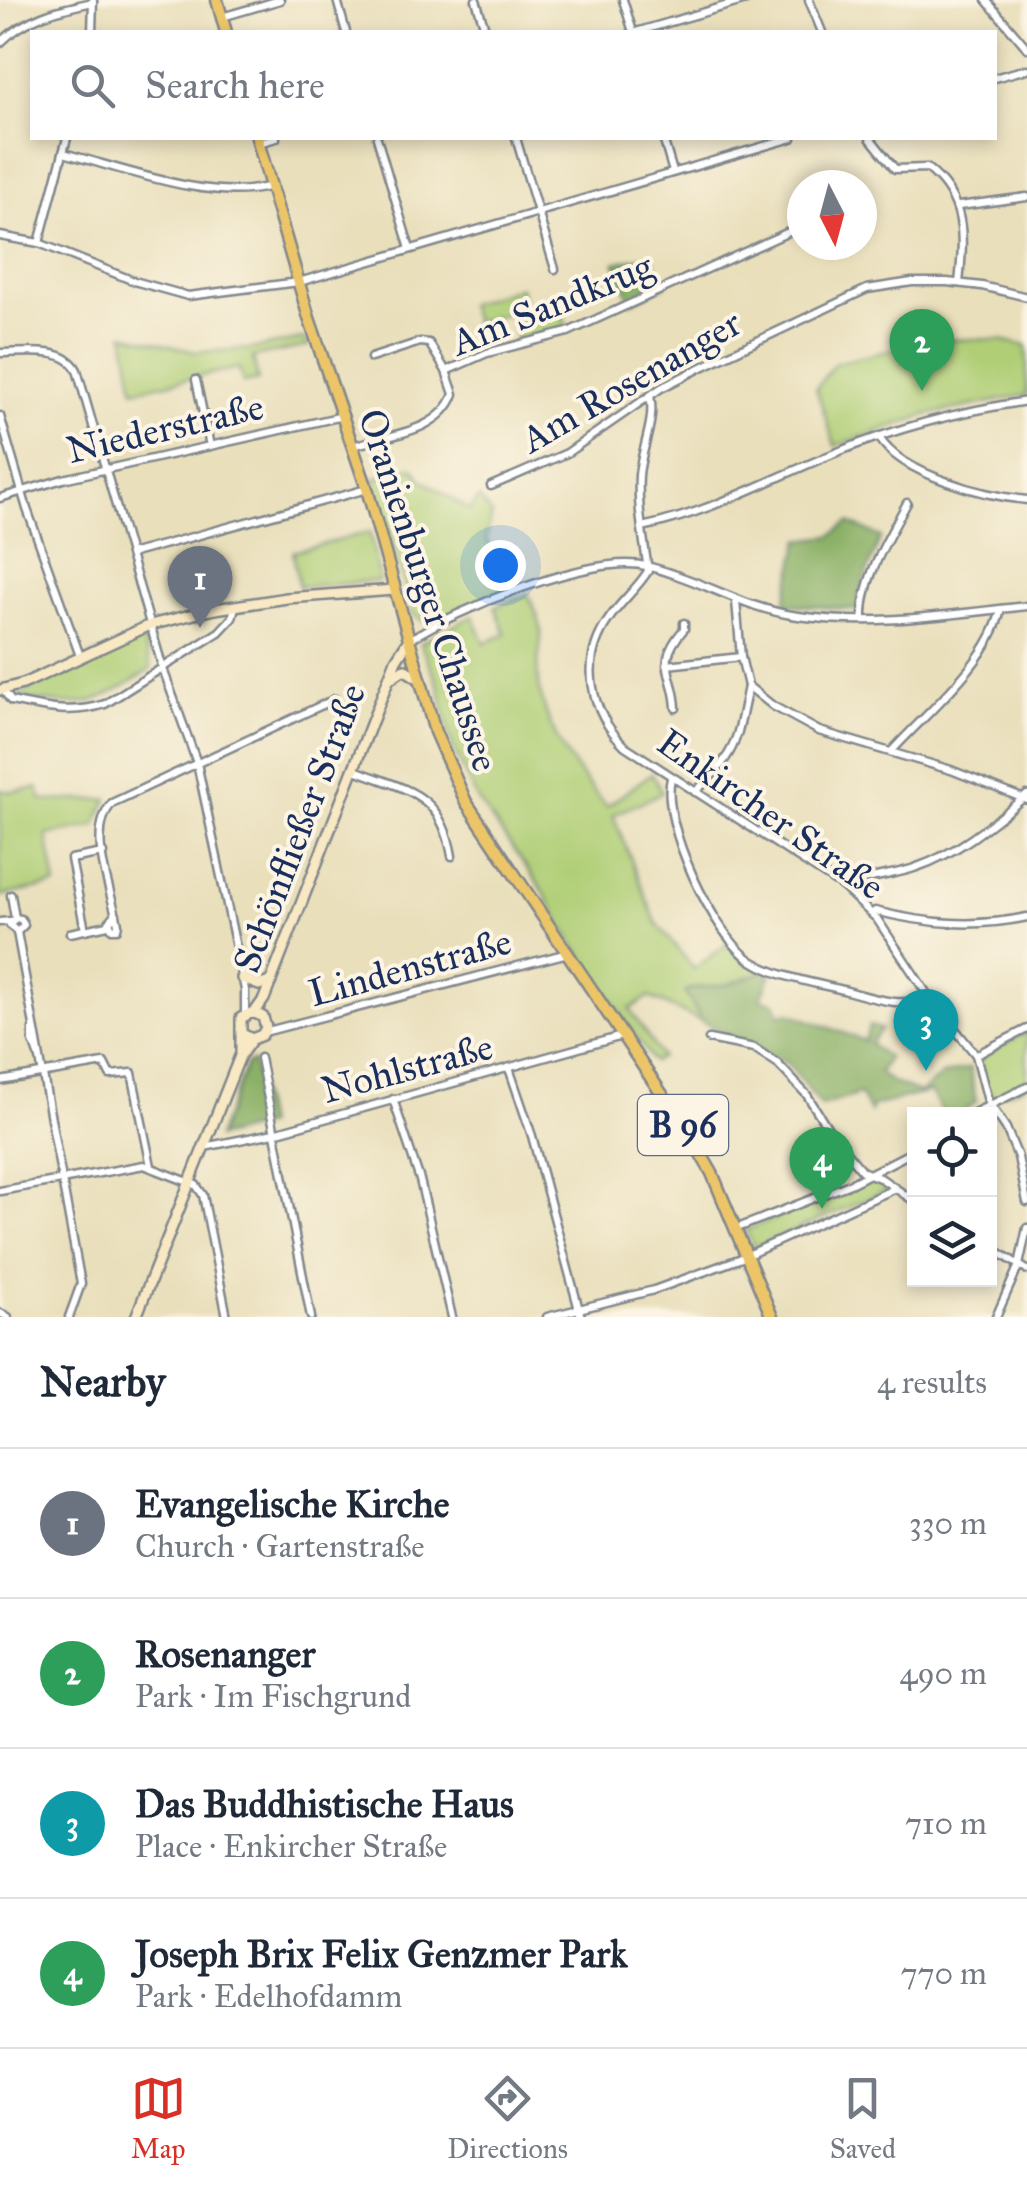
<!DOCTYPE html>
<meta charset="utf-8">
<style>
body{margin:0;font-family:"IM FELL Great Primer",serif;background:#f6f6f7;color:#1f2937}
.controls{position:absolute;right:30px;bottom:30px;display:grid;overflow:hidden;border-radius:0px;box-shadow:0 5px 15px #0003}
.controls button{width:90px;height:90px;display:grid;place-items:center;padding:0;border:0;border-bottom:2px solid #e0e1e3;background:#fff;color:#1f2937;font:50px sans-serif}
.compass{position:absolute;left:787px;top:170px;width:90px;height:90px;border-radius:50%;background:#fff;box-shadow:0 5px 15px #0003;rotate:174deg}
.you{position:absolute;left:500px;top:565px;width:35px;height:35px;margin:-25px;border:8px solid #fff;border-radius:50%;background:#1a73e8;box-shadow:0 0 0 15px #1a73e833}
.badge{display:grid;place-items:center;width:65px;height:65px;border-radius:50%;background:#d93025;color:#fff;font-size:32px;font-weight:700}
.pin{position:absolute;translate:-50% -82px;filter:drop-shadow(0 2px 5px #0008)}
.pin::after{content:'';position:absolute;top:52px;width:35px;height:30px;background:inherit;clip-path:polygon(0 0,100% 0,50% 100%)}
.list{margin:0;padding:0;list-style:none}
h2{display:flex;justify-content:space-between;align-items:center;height:130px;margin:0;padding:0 40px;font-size:42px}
h2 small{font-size:32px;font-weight:400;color:#747a83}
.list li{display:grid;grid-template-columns:65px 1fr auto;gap:30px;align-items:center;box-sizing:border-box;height:150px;padding:0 40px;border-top:2px solid #e0e1e3}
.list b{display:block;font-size:38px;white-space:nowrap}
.list p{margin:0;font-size:32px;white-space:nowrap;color:#747a83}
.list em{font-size:32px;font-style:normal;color:#747a83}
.icon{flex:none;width:55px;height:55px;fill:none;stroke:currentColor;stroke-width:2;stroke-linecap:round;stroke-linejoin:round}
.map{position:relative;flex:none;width:1027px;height:1317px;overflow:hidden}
.search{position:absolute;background:#fff;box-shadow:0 5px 15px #0003;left:30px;right:30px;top:30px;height:110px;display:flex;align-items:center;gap:25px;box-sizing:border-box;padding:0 35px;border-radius:0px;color:#747a83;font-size:38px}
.sheet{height:730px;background:#fff}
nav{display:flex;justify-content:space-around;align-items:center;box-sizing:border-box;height:140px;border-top:2px solid #e0e1e3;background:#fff;font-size:28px;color:#747a83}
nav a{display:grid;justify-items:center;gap:5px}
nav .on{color:#d93025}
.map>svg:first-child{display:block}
.green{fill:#afce75;stroke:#657e6a;stroke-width:2.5}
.forest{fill:#8bb166;stroke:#537062;stroke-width:2.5}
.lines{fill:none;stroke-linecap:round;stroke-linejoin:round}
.street-casing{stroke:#82878c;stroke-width:11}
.secondary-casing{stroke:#82878c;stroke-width:14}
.primary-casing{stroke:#82878c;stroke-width:15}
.street{stroke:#fff;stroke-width:6}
.secondary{stroke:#f8e8c3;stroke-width:9}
.primary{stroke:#edc569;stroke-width:10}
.labels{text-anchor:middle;stroke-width:8;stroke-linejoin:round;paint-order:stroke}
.shield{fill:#fcf5e5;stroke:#5e6a86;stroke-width:2.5}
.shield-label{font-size:35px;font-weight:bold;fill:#1b2f5e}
.street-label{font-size:38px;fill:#1b2f5e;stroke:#fcf5e5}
</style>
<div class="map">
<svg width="1027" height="1317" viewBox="0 0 1027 1317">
<rect width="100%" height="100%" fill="#fcf5e5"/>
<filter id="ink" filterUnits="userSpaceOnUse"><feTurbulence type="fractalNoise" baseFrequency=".01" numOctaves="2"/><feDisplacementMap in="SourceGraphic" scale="20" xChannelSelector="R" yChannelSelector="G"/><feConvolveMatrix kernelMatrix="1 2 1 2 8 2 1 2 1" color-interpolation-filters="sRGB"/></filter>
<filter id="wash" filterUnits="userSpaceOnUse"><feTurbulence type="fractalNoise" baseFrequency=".0048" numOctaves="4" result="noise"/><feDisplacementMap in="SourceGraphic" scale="40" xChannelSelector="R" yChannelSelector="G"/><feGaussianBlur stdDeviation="2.25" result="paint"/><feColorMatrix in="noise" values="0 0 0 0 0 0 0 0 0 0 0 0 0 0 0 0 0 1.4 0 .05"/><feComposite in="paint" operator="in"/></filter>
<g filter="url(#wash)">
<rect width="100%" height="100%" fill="#e9dfbb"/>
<!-- green -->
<g class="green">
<polygon points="520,287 525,307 557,296 566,324 562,330 518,342 511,313 474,322 468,304"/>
<polygon points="124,334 195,352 250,349 304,339 308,346 253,357 258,380 243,383 239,368 134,390"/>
<polygon points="972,339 1001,340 1027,346 1027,395 926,415 835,446 816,388 835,363 930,341"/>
<polygon points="412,467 419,474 418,477 470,510 479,498 492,515 486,538 493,554 511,549 523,581 428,623 413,615 373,479"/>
<polygon points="370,532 380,581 299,587 293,552"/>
<path d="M528,594C532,605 541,619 541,631C542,646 536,661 538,677C544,729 572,768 607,806L652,773L662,793L613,815L656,922L694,969L727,944L764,971L729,984L693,988L685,993L703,1022L649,997L630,1009L661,1057L653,1062L570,938L540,886L477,799L452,746L439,686L420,643L473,616L485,643L506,634L495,607Z"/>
<path d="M142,635L151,669C90,708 88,709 17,697L68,667Z"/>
<polygon points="38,788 42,801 108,799 95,826 47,835 56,885 0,896 0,790 11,792"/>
<polygon points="1027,1032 1027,1085 993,1098 985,1084 979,1059"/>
<polygon points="869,1180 884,1187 886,1191 754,1248 746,1230"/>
</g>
<!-- forest -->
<g class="forest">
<polygon points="651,255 664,286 631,302 615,263"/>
<polygon points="849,523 881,537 859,593 857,610 785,604 800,540 831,536"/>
<polygon points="764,971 771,974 761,999 775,1002 780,1015 787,1012 865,1041 869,1026 881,1029 870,1044 888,1058 879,1073 893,1083 920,1093 942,1075 970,1068 976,1102 960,1114 944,1114 930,1092 873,1106 870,1112 860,1094 821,1106 788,1064 703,1022 685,993 687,990 729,984"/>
<polygon points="928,1004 944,1026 918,1046 912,1047 915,1042 893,1027 898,1006"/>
<polygon points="253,1062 266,1125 217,1138 247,1063"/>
</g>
</g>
<g filter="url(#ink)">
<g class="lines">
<defs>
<g id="street">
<polyline points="337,0 346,32"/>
<polyline points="476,0 486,32"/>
<polyline points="623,0 633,32"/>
<polyline points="809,0 822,32"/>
<polyline points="986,0 1027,48"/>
<polyline points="222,17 280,0"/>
<polyline points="92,32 93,0"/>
<polyline points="636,32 746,0"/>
<path d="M0,43C28,16 57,10 93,2"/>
<polyline points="994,78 1027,69"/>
<polyline points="377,138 410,249"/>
<polyline points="516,138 555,269"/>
<polyline points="663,138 673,172"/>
<path d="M870,138L895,169L927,168C967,199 964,237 959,283"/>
<polyline points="258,143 276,138"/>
<path d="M63,153C122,168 212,203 271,186"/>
<polyline points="959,206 1027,197"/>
<polyline points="0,236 39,243 134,281 188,296 299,282 792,138"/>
<polyline points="39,243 67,138"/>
<path d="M0,353C23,353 65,346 77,370L163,669L197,763L245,990V1014"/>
<polyline points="446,371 487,353 568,332 802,226"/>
<polyline points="196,380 210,446"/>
<path d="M650,396C656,420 641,450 639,475C637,508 644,539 648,571C637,589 620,602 609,619C579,661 590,712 625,746L843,887L877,919L929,997L976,1055L988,1101L1006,1128L1018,1157L1027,1202"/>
<polyline points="0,416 27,509 80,656"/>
<path d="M879,437C901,475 986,496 1027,500"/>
<path d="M353,446C386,435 440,433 454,394L446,371L429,343L420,342L371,358"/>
<polyline points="491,486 567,453 661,388 702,367 867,289 912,282 947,282 982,286 1027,297"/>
<polyline points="0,498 63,479 343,416"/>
<path d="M642,527C709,513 771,479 835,453C896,428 961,411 1027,401"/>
<polyline points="130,554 367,489"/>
<polyline points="736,601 741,657 748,686 773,706 819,731 951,770 1027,800"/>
<path d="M863,620C861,580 889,537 907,503"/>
<path d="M409,640C455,610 593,553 646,566C699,578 744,609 798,616C874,627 952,614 1027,606"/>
<polyline points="667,665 741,657"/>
<path d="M3,690L11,701C44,708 72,715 105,704L219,632L232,618L235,607"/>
<path d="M676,708C675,673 653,665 684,629V623"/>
<path d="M891,752C927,712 989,663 1001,609"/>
<path d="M355,770C408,791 441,792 452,856"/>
<path d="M671,778C660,822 714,936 752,961C779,978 816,983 847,991C873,998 903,1009 929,997"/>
<path d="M695,792C737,754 737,740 748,686"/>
<path d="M843,887C864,876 894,876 917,867C960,852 993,823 1027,795"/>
<polyline points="11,895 15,918"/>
<path d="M116,914L109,922L112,929H117L118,924C111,889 86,833 112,803L335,699"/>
<path d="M872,914L875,911C927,924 975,928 1027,917"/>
<polyline points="0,922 11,921"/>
<polyline points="85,930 71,859 103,853"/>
<polyline points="17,932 24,925 21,919 15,918 10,925 17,932 81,1284 69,1317"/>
<polyline points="70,933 108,925"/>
<polyline points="33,1029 33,1041 38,1055"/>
<polyline points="264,1032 568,953"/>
<polyline points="709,1039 754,1048 777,1063 807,1095 832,1135 862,1171 882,1179 914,1201"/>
<polyline points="976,1055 1027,1029"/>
<polyline points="260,1058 311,1317"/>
<polyline points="509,1068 532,1136 581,1317"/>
<polyline points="0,1081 104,1063 110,1075 132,1073 151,1166"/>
<polyline points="393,1099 420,1180 452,1317"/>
<polyline points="972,1114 1027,1087"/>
<polyline points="204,1147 274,1133 622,1036"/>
<polyline points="0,1191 144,1165 196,1185 203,1195 227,1317"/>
<polyline points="735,1229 850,1184 914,1151"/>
<polyline points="990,1247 1027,1270"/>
<polyline points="0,1313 8,1317"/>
<polyline points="547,1317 654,1290 739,1259 894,1189"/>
<polyline points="996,1317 1019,1265 1027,1228"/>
</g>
<g id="secondary">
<polyline points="392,677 404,669 418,678"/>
<polyline points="0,690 23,684 150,625 215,609 287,598 394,590"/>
<polyline points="242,978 259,985 271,982"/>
<polyline points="255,1012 264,999 396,660 408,641"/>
<polyline points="241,1053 241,1018 253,1012 263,1017 266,1028 262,1035 252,1039 242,1034"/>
<polyline points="136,1317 240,1056 252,1039"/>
</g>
<g id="primary">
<polyline points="217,0 226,32"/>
<polyline points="257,138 309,318 367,489 435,732 466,802 694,1142 712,1173 772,1317"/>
</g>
</defs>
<!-- street casing -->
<use href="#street" class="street-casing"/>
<!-- secondary casing -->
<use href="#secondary" class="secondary-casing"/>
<!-- primary casing -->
<use href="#primary" class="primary-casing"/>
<!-- street -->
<use href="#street" class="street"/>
<!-- secondary -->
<use href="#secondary" class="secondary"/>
<!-- primary -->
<use href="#primary" class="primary"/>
</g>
</g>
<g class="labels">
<!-- shield labels -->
<rect class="shield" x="638" y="1095" width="90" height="60" rx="8"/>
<g class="shield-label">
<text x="683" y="1137">B 96</text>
</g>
<!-- street labels -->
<g class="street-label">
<text transform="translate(552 304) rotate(-22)" y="13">Am Sandkrug</text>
<text transform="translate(631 381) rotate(-30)" y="13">Am Rosenanger</text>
<text transform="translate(165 428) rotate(-13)" y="13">Niederstraße</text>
<text transform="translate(429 590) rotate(72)" y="13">Oranienburger Chaussee</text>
<text transform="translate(771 814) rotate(35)" y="13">Enkircher Straße</text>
<text transform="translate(299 828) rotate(-69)" y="13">Schönfließer Straße</text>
<text transform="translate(410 967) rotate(-15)" y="13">Lindenstraße</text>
<text transform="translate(407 1068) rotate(-15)" y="13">Nohlstraße</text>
</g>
</g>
</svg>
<div class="controls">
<button><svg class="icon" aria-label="locate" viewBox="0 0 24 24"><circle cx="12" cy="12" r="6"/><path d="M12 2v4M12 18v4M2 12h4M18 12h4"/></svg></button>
<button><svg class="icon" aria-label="layers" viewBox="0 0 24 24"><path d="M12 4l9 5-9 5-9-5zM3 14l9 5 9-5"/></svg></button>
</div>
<svg class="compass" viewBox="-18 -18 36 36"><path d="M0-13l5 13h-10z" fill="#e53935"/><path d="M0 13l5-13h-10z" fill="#747a83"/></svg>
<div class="you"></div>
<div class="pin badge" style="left:200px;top:628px;background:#6b7280">1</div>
<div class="pin badge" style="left:922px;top:391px;background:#2e9e5b">2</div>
<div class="pin badge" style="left:926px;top:1071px;background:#0f9aa8">3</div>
<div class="pin badge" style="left:822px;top:1209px;background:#2e9e5b">4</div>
<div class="search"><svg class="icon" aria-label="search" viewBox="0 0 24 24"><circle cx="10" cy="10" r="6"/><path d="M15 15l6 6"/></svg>Search here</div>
</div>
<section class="sheet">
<h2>Nearby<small>4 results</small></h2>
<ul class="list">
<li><span class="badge" style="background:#6b7280">1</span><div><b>Evangelische Kirche</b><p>Church · Gartenstraße</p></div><em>330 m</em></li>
<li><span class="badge" style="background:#2e9e5b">2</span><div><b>Rosenanger</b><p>Park · Im Fischgrund</p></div><em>490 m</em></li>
<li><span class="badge" style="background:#0f9aa8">3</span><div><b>Das Buddhistische Haus</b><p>Place · Enkircher Straße</p></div><em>710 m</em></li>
<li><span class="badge" style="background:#2e9e5b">4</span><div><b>Joseph Brix Felix Genzmer Park</b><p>Park · Edelhofdamm</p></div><em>770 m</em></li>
</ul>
</section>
<nav>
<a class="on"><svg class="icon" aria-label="map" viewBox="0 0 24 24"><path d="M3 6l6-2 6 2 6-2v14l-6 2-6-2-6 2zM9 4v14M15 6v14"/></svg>Map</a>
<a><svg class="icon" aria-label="directions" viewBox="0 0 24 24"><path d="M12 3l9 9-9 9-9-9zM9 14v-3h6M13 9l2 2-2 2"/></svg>Directions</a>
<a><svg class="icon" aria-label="saved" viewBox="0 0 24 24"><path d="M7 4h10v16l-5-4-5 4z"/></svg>Saved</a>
</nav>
